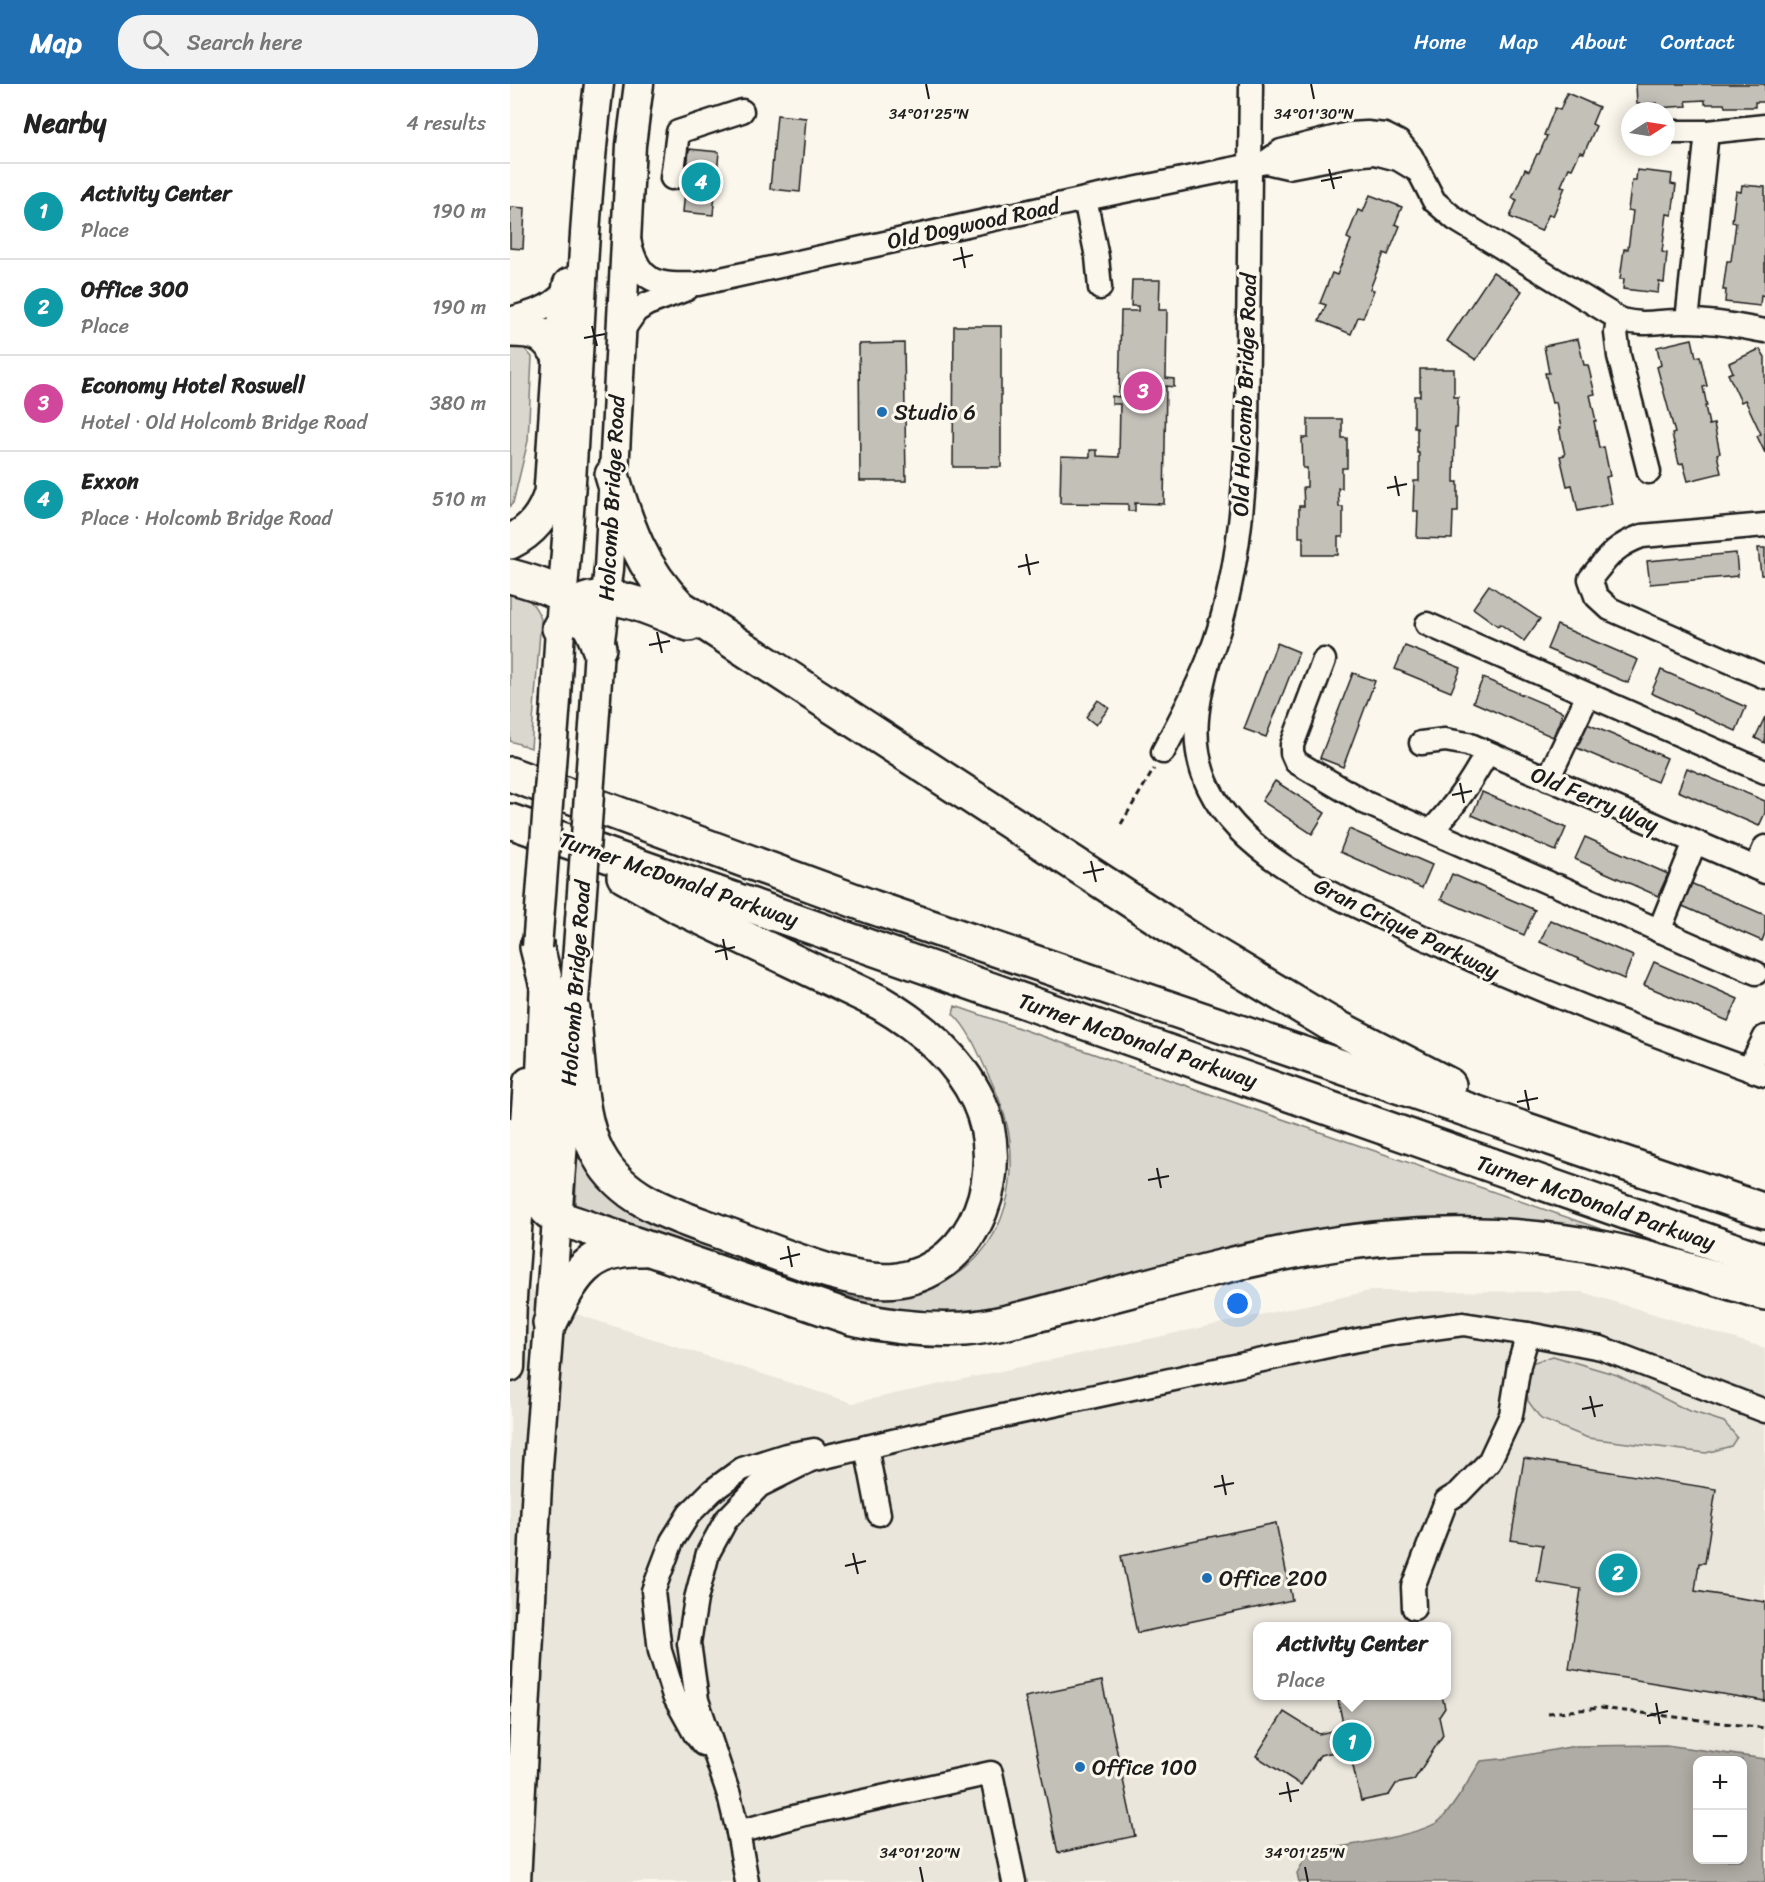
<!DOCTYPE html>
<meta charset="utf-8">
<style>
body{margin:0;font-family:Sriracha,sans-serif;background:#f2f2f2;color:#222}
.controls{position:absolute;right:18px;bottom:18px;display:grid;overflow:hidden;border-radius:12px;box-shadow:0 3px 15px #0003}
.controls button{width:54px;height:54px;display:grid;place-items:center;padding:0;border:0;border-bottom:2px solid #e0e0e0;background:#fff;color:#222;font:30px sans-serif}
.compass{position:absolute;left:1111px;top:18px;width:54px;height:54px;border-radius:50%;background:#fff;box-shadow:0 3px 15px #0003;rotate:78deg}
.you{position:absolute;left:728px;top:1220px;width:21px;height:21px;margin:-15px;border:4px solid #fff;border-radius:50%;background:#1a73e8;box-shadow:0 0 0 9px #1a73e833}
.badge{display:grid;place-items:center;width:39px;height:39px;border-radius:50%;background:#1f6fb2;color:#fff;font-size:20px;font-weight:700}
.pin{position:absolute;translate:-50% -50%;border:3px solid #fff;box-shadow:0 2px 6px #0006}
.popup{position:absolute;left:743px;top:1538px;width:198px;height:78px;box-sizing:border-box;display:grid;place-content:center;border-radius:12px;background:#fff;filter:drop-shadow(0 2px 4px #0005);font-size:20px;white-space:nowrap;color:#767676}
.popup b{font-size:22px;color:#222}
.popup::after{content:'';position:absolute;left:50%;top:100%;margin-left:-12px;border:12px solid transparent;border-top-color:#fff}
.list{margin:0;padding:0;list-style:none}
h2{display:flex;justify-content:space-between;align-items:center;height:78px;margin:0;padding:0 24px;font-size:26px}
h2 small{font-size:20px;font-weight:400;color:#767676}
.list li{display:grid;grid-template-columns:39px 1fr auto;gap:18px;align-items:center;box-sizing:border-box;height:96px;padding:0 24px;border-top:2px solid #e0e0e0}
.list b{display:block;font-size:22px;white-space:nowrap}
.list p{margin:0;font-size:20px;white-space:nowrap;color:#767676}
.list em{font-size:20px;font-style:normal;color:#767676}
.icon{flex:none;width:33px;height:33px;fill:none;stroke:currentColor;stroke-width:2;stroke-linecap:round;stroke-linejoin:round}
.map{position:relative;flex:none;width:1255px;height:1798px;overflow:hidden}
header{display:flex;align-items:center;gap:36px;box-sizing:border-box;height:84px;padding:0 30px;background:#1f6fb2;color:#fff}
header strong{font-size:28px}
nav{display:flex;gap:33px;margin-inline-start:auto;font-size:21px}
.search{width:420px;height:54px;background:#f2f2f2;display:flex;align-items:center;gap:15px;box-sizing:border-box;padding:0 21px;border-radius:24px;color:#767676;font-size:22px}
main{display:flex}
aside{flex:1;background:#fff}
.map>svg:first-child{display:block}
.built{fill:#eae6dc;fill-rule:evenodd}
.green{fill:#dad7ce;stroke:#7b7a75;stroke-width:1.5}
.water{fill:#afaca5;stroke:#74726e;stroke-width:1.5;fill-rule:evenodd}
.building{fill:#c3c0b8;stroke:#1c1c1c;stroke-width:1.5}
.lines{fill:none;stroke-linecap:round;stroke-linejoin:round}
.minor-casing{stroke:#1c1c1c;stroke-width:27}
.major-casing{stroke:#1c1c1c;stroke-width:33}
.highway-casing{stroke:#1c1c1c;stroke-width:38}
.path{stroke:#1c1c1c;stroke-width:3;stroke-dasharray:6 4.5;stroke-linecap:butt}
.minor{stroke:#fbf7ec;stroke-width:22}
.major{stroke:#fbf7ec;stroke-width:28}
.highway{stroke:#fbf7ec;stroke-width:33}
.major-bridge-casing{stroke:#1c1c1c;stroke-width:33;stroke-linecap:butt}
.major-bridge{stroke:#fbf7ec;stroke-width:28}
.ticks{fill:none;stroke:#1c1c1c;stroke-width:2}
.poi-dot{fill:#1f6fb2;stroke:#fbf7ec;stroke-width:2}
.labels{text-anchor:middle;stroke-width:6;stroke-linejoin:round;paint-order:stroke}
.street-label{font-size:22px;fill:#1c1c1c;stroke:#fbf7ec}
.poi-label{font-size:22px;fill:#1c1c1c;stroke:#fbf7ec;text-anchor:start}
.ticks-label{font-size:15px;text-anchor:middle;fill:#1c1c1c;stroke:#fbf7ec;stroke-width:6;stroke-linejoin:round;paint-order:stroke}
</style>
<header>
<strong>Map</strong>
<div class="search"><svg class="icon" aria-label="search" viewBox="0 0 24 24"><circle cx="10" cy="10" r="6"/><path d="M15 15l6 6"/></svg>Search here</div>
<nav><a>Home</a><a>Map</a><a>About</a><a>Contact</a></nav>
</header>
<main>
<aside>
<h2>Nearby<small>4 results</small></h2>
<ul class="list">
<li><span class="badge" style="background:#0f9aa8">1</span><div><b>Activity Center</b><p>Place</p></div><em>190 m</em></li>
<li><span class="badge" style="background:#0f9aa8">2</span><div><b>Office 300</b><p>Place</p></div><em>190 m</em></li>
<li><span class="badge" style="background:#d1479c">3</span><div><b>Economy Hotel Roswell</b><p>Hotel · Old Holcomb Bridge Road</p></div><em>380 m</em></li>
<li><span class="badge" style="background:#0f9aa8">4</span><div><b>Exxon</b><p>Place · Holcomb Bridge Road</p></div><em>510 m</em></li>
</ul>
</aside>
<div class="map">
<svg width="1255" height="1798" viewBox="0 0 1255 1798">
<rect width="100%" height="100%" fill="#fbf7ec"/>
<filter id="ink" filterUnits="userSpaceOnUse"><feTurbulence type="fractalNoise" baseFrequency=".0167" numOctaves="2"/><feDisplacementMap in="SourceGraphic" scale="12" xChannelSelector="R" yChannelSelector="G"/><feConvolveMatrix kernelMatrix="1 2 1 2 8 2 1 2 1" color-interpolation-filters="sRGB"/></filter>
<g filter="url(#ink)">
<!-- built -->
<path class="built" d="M0,1184L38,1221L343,1319L860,1207L1072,1208L1255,1264V1798H0ZM748,1542H936V1612H748ZM1188,1676H1232V1776H1188Z"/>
<!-- green -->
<g class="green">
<polygon points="0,262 14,264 22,273 18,357 3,419 0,422"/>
<path d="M0,503C15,511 25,519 31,535L21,664L0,657Z"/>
<path d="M445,922L1117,1154L965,1145L471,1236L387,1235L65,1126L67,1074L73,1075C89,1103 106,1118 132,1135C178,1152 223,1169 268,1187C295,1197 330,1215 359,1215C454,1215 510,1151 500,1057C497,1033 488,1010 477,988C468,968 459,945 443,930Z"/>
<polygon points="1043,1272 1107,1291 1177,1326 1214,1338 1227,1353 1221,1362 1196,1369 1078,1354 1031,1335 1018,1317 1016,1298 1021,1279"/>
</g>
<!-- water -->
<path class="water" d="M1156,1661L1255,1675V1798H789L787,1789L799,1768C827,1763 910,1752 929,1737C943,1726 960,1693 971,1677L1000,1674L1065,1662ZM1188,1676H1232V1776H1188Z"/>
<!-- building -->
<g class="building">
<polygon points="1126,0 1255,0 1255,18 1245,18 1245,23 1215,23 1214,20 1195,20 1195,16 1176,17 1177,22 1146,24 1146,19 1127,20"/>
<polygon points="1057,9 1089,23 1082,40 1086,42 1074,69 1070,68 1062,85 1059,84 1051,102 1055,103 1043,132 1039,130 1031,147 1000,133 1007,116 1002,114 1015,85 1019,87 1027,70 1029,70 1037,52 1034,51 1045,24 1050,26"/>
<polygon points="267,31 296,34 290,108 260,105"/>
<polygon points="179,65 209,68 203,131 173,128"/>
<polygon points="1127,86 1162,90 1161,100 1166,101 1162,131 1157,130 1152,168 1157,169 1154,199 1149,198 1148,209 1113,205 1114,195 1110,195 1114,165 1118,165 1123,127 1118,126 1122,96 1126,96"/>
<polygon points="1232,101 1255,103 1255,212 1251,211 1250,222 1215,218 1216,206 1213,206 1217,177 1221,177 1226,139 1222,138 1226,107 1231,108"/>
<polygon points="860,111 892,123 885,140 890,142 878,171 874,169 860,205 864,206 853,234 848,233 841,250 809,237 816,221 810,219 822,189 827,191 841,156 837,154 848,126 853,128"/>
<polygon points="0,123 15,124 13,165 0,164"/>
<polygon points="983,188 1012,207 966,276 937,257"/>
<polygon points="622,196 650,196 649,226 657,226 656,294 664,295 664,303 656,302 654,420 625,419 625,427 618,427 618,420 550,419 551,372 580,373 580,366 587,366 587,372 609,373 610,320 602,320 602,312 609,313 611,227 628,227 628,222 621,222"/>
<polygon points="444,242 491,242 491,383 443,383"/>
<polygon points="1068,255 1074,281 1078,281 1085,310 1080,311 1086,337 1084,337 1089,364 1094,363 1100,392 1096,393 1102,420 1068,427 1062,401 1057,402 1050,372 1055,371 1049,344 1051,344 1046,318 1042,319 1035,289 1039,289 1034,262"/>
<polygon points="1182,255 1186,273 1190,272 1197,302 1193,303 1197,322 1195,322 1199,341 1204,340 1210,369 1207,370 1211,389 1178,397 1173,379 1169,380 1162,350 1165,349 1147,283 1151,281 1147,263"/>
<polygon points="394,259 396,397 350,397 349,260"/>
<polygon points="1250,265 1255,273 1255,369 1247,352 1251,350 1235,316 1231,318 1218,290 1223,288 1219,279"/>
<polygon points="910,285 944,285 944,313 948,313 947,344 945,344 944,398 948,398 948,428 943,428 942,455 907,454 908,427 903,427 904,397 909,397 909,369 907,369 907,343 904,343 904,312 910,312"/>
<polygon points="798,335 832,335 832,354 837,354 837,384 832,384 832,404 828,404 829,423 833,423 833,453 828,453 828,471 793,471 793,453 789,453 789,422 794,422 793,403 797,403 797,384 793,384 792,354 798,354"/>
<polygon points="1248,464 1255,464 1255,491 1251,491"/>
<polygon points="1226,469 1228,492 1140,500 1137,477"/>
<polygon points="979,501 1030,535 1014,557 990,540 988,542 963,524"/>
<polygon points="1047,541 1128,576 1118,599 1037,565"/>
<polygon points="767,559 789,568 756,653 734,645"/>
<polygon points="895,562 951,584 941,608 885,585"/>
<polygon points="1151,586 1236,623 1226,647 1141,609"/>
<polygon points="843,589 865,597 833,683 810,674"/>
<polygon points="973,594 1053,628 1043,653 963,618"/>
<polygon points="588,616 599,624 586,641 576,633"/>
<polygon points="1255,633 1255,659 1245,654"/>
<polygon points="1075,639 1157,674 1147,698 1065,663"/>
<polygon points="1177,684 1255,717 1255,729 1249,742 1168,707"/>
<polygon points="765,697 815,729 802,750 752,717"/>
<polygon points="972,708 1056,744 1046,767 962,731"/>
<polygon points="839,745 922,781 912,804 830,768"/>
<polygon points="1075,753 1158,790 1148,812 1065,775"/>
<polygon points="942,790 1025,826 1014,851 931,815"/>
<polygon points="1178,798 1255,831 1255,849 1252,857 1168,820"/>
<polygon points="1040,836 1123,872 1114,895 1030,858"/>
<polygon points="1144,878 1228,915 1218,937 1134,901"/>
<polygon points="1014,1374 1206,1405 1195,1479 1189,1479 1185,1507 1255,1518 1255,1617 1059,1585 1071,1505 1027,1498 1033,1461 1001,1456"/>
<polygon points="766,1439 782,1516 627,1549 611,1472"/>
<polygon points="592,1597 625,1752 548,1769 515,1613"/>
<polygon points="849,1612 932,1612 935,1624 929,1633 933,1651 904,1696 886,1700 879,1711 851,1717 839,1665 810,1671 791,1701 746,1672 774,1628 809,1650 834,1644 828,1616"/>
</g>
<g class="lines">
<defs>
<g id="minor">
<polyline points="1156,48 1197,48 1255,42"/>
<polyline points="756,78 778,83 841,71 865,69 888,75 908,87"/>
<polyline points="162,94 168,48 232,27"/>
<polyline points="575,115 587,173 590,204"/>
<path d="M119,156C129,201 148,201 188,200L575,115L756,78L771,67L839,50L857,49L875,51L889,58L901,72L924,117L945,135L1111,236C1135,242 1148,237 1171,237C1200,236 1227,242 1255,247"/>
<path d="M0,235C26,227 43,224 60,201"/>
<polyline points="1108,235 1106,249 1109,272 1139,388"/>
<polyline points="1177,237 1197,48"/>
<polyline points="111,249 126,227 137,220 177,205"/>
<path d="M1255,441L1132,452C1104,462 1098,473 1080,495L1086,512L1100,525L1255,593"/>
<polyline points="917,540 1255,688"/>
<path d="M701,567C688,613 677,659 699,704C734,777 833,815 902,848C1017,903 1135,948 1255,991"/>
<polyline points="814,576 782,661 782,669 786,678 856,719 1039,799"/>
<polyline points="911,659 935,656 958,660 1255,788"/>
<path d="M653,668C670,636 688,603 701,569C727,498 734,419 737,344L741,0"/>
<polyline points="1038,695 1078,611"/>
<path d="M921,747C945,722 960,699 977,669"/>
<polyline points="1246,784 1255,763"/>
<polyline points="1048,802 1246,889"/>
<polyline points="1149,847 1185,758"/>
<polyline points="1239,985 1255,953"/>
<polyline points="356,1363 369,1430"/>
<polyline points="904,1524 903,1503 936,1417 949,1409 979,1378 1001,1331 1009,1281 1018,1250"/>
<polyline points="193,1660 185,1650 164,1612 150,1567 143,1507 162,1457 179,1430 202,1407 232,1385 276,1371 304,1366"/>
<polyline points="228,1748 295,1730 481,1689 504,1798"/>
<polyline points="237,1798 228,1748 219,1711 187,1616 179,1559 186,1515 198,1469 216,1436 249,1402 301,1376 460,1339 832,1259 885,1249 953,1240 1018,1250 1091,1264 1255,1327"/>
</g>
<g id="major">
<path d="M46,616C49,537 58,459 62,380C70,253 73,126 89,0"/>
<polyline points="85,628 89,564 99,485 121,61 129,0"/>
<polyline points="0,1283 2,1214 18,998"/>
<polyline points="6,1798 28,1382 67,877"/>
</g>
<g id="highway">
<path d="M0,246C28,246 34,249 50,272"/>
<path d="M102,391C117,442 131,484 170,523L694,864L819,939L939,1001"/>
<path d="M0,458C22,447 34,432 41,409L50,272L60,201"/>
<path d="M0,492C47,505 72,514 89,564"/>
<path d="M49,544C55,534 60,524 70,519C100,502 150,529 179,540"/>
<polyline points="0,690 362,823 1255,1127"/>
<polyline points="0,737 1255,1177"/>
<path d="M27,863L37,903L29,1102C29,1133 51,1134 75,1143L342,1234C379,1243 416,1247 454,1245C491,1242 528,1230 563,1221C640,1202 717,1179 795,1165C893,1147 999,1145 1097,1165C1151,1176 1203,1194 1255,1209"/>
<path d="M63,925C68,967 68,1036 89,1072C114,1118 167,1132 213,1149C259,1165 340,1203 388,1196C469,1184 500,1084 468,1016C448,974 409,941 369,918L169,823L114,792"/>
<polyline points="0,1051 7,1089 9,1121"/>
<path d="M40,1239C62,1194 77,1163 133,1165"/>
</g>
</defs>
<!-- minor casing -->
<use href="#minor" class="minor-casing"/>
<!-- major casing -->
<use href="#major" class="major-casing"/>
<!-- highway casing -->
<use href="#highway" class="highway-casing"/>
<!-- path -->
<g class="path">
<polyline points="611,740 644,685"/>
<polyline points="1038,1629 1091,1624 1255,1644"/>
</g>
<!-- minor -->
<use href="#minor" class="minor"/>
<!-- major -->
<use href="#major" class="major"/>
<!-- highway -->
<use href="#highway" class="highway"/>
<defs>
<g id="major-bridge">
<polyline points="27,863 46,616"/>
<polyline points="67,877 85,628"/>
</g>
</defs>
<!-- major-bridge casing -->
<use href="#major-bridge" class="major-bridge-casing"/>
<!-- major-bridge -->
<use href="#major-bridge" class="major-bridge"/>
</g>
</g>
<!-- ticks -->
<path class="ticks" d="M416,0L419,15M801,0L804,15M819,85L824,105M811,97L832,93M451,163L455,184M443,176L463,171M82,242L87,262M74,254L95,250M885,392L889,412M877,404L897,400M516,470L520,491M508,483L529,478M147,548L152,569M139,561L160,557M950,699L954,719M942,711L962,707M581,777L586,798M573,789L594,785M213,855L217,876M205,868L225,863M1015,1006L1019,1026M1007,1018L1028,1014M647,1084L651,1104M638,1096L659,1092M278,1162L282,1183M270,1175L290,1170M1080,1312L1085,1333M1072,1325L1093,1321M712,1391L716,1411M704,1403L724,1399M343,1469L348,1490M335,1482L356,1477M1146,1619L1150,1640M1137,1632L1158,1627M777,1698L781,1718M769,1710L789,1706M410,1783L413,1798M795,1783L798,1798"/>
<!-- markers -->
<g class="poi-dot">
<circle cx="372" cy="328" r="6"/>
<circle cx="697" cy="1494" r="6"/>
<circle cx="570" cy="1683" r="6"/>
</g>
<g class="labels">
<!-- street labels -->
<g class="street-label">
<text transform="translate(463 139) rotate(-12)" y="8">Old Dogwood Road</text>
<text transform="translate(734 311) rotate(-88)" y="8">Old Holcomb Bridge Road</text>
<text transform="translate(101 414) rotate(-87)" y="8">Holcomb Bridge Road</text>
<text transform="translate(1085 715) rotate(23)" y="8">Old Ferry Way</text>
<text transform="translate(169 795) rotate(19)" y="8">Turner McDonald Parkway</text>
<text transform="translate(897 844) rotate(26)" y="8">Gran Crique Parkway</text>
<text transform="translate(65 899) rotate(-86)" y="8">Holcomb Bridge Road</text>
<text transform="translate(628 956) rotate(19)" y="8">Turner McDonald Parkway</text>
<text transform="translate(1086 1118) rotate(19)" y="8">Turner McDonald Parkway</text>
</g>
<!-- poi labels -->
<g class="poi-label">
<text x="384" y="336">Studio 6</text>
<text x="709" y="1502">Office 200</text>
<text x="582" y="1691">Office 100</text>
</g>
</g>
<g class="ticks-label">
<text x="419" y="35">34°01'25"N</text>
<text x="804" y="35">34°01'30"N</text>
<text x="410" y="1774">34°01'20"N</text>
<text x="795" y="1774">34°01'25"N</text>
</g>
</svg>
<div class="controls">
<button>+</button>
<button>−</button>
</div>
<svg class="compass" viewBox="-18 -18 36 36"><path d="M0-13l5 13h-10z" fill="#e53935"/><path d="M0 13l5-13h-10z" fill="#767676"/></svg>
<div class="you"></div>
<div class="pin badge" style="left:842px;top:1658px;background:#0f9aa8">1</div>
<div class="popup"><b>Activity Center</b>Place</div>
<div class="pin badge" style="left:1108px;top:1489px;background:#0f9aa8">2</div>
<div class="pin badge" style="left:633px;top:307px;background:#d1479c">3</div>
<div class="pin badge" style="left:191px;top:98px;background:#0f9aa8">4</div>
</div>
</main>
